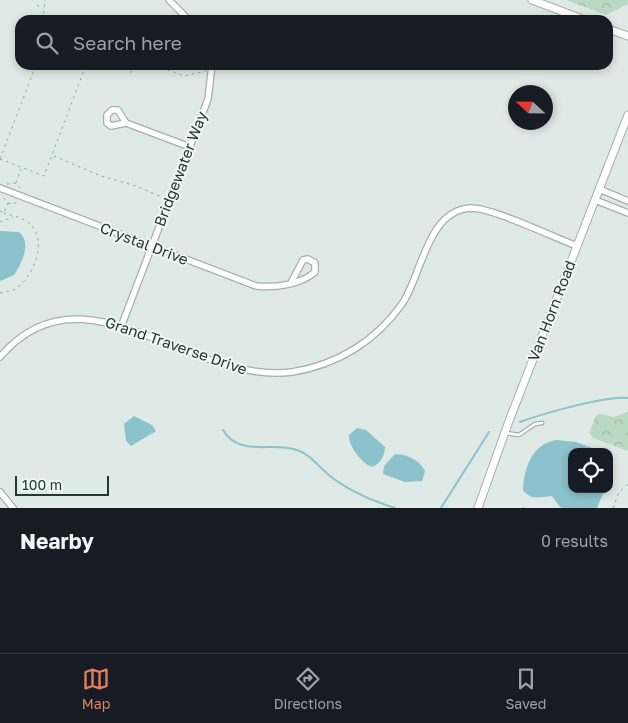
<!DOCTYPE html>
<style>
body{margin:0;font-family:"Golos Text",sans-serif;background:#242831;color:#f1f3f6}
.controls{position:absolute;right:15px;bottom:15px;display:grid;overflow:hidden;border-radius:10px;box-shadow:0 2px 8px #0003}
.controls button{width:45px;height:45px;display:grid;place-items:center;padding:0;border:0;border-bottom:1px solid #363941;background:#171b24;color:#f1f3f6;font:25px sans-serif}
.compass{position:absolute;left:508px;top:85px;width:45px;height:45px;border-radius:50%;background:#171b24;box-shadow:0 2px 8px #0003;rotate:292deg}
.scale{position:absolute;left:15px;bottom:12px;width:94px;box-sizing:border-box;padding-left:5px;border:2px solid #223832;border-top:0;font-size:14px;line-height:18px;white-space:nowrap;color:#223832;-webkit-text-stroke:4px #eff6f3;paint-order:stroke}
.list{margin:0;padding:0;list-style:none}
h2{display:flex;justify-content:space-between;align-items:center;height:65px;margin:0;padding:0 20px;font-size:21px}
h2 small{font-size:16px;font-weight:400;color:#9ea1a6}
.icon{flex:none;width:28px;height:28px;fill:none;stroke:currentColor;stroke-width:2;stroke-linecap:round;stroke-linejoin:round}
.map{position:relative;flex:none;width:628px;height:508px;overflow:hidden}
.search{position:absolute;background:#171b24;box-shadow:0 2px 8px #0003;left:15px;right:15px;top:15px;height:55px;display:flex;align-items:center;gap:12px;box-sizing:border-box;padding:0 18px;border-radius:15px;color:#9ea1a6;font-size:19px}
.sheet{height:145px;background:#171b24}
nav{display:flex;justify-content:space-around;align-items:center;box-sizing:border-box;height:70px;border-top:1px solid #363941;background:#171b24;font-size:14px;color:#9ea1a6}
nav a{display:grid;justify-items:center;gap:2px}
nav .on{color:#e77f5f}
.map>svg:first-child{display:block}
.forest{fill:url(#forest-crowns)}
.water{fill:#8bc2cb}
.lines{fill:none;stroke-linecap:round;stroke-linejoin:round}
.stream{stroke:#8bc2cb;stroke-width:2}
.service-casing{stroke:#a3b0ac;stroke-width:5}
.minor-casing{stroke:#a3b0ac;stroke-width:8}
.tertiary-casing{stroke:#a3b0ac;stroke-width:9}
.path{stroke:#82ab9d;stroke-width:1;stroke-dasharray:2.5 4;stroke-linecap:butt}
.service{stroke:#fff;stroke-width:2.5}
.minor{stroke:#fff;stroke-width:5.5}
.tertiary{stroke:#fff;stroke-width:7}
.labels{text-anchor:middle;stroke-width:4;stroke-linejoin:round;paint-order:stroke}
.street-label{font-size:15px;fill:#223832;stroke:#eff6f3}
</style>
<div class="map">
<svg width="628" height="508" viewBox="0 0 628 508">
<defs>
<pattern id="forest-crowns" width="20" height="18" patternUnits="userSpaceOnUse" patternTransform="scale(1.25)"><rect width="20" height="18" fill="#b9d9c2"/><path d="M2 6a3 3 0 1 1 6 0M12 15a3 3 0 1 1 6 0" fill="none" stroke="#9fbba7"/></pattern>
</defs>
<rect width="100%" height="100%" fill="#dfe9e5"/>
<!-- forest -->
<g class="forest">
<polygon points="566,0 628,0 628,4 606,15"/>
<polygon points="628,412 628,451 593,438 589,433 596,416 600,414 614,417"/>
</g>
<!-- water -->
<g class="water">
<path d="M0,231L19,232C32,243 22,263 14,275L0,281Z"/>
<polygon points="134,416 152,425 156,431 131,446 126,441 124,424"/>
<path d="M357,428L366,430L385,447C385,456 380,464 372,467C361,463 348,445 349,435Z"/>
<path d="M556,440L576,442L603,452H572V489H605L597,508H563L560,507L552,496C541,497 531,501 523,490C524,468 532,444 556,440Z"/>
<path d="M395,454C406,454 420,460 425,471L422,481L405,482L383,474L384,466Z"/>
</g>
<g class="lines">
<!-- stream -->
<g class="stream">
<path d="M520,422C542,414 607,395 628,398"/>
<path d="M223,430C240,458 272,441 297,450C310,454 320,468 330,476C349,491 373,501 395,508"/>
<polyline points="441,508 489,432"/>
</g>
<defs>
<polyline id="service" points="506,433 519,435 535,424 542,423"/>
<g id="minor">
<polyline points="169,0 189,20"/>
<polyline points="126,123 111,126 107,123 107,115 112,110 118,110 126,123 190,147"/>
<path d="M0,188L256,286C275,288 300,285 315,272V263L308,259L303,260L291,283"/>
<polyline points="599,189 628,201"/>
<polyline points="595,200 628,213"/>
<polyline points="121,327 208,99 212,65"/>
<path d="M0,357C83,258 191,386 292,372C337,365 376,341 402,304C422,275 427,210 471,208C493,208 553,237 577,246"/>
<polyline points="0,492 13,508"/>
</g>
<g id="tertiary">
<polyline points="532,0 585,20"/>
<polyline points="608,29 628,36"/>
<polyline points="478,508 509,421 628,115"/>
</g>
</defs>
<!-- service casing -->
<use href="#service" class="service-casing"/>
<!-- minor casing -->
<use href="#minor" class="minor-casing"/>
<!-- tertiary casing -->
<use href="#tertiary" class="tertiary-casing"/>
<!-- path -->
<g class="path">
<polyline points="37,5 43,9"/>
<polyline points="43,20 45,0"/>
<polyline points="155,65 184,76 206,71"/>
<polyline points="130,73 135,65"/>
<polyline points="54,156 101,176 136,186 164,198"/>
<polyline points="0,159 44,176 86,65"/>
<polyline points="0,159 36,65"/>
<polyline points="16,183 21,169"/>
<polyline points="7,184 16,183 22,190"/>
<polyline points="8,203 13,204 19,201"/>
<polyline points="0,211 4,213 8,203 2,196"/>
<polyline points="0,222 13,217"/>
<path d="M0,293C5,292 11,291 15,289C33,278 47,243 32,226C26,218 13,216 4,213"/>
<polyline points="522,508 527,508"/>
<polyline points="613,508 619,492 628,484"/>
</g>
<!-- service -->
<use href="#service" class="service"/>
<!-- minor -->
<use href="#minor" class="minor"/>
<!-- tertiary -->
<use href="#tertiary" class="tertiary"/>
</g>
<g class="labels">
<!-- street labels -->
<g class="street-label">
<text transform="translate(181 169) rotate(-69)" y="5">Bridgewater Way</text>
<text transform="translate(144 244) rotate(21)" y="5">Crystal Drive</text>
<text transform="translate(552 311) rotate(-69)" y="5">Van Horn Road</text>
<text transform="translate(176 346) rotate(19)" y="5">Grand Traverse Drive</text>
</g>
</g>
</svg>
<div class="controls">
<button><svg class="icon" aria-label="locate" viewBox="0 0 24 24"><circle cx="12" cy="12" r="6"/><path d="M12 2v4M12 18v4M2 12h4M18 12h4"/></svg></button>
</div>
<svg class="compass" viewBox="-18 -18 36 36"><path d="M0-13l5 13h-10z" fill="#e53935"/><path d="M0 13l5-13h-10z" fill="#9ea1a6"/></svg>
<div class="scale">100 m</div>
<div class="search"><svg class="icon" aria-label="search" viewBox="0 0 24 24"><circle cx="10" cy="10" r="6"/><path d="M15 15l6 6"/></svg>Search here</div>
</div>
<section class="sheet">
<h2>Nearby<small>0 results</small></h2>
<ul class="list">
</ul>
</section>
<nav>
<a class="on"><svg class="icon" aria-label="map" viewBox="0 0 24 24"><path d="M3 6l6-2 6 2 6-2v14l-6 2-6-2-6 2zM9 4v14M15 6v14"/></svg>Map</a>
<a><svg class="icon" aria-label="directions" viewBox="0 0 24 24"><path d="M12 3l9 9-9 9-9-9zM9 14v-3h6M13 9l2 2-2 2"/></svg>Directions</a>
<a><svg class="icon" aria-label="saved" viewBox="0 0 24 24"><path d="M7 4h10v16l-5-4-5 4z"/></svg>Saved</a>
</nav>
